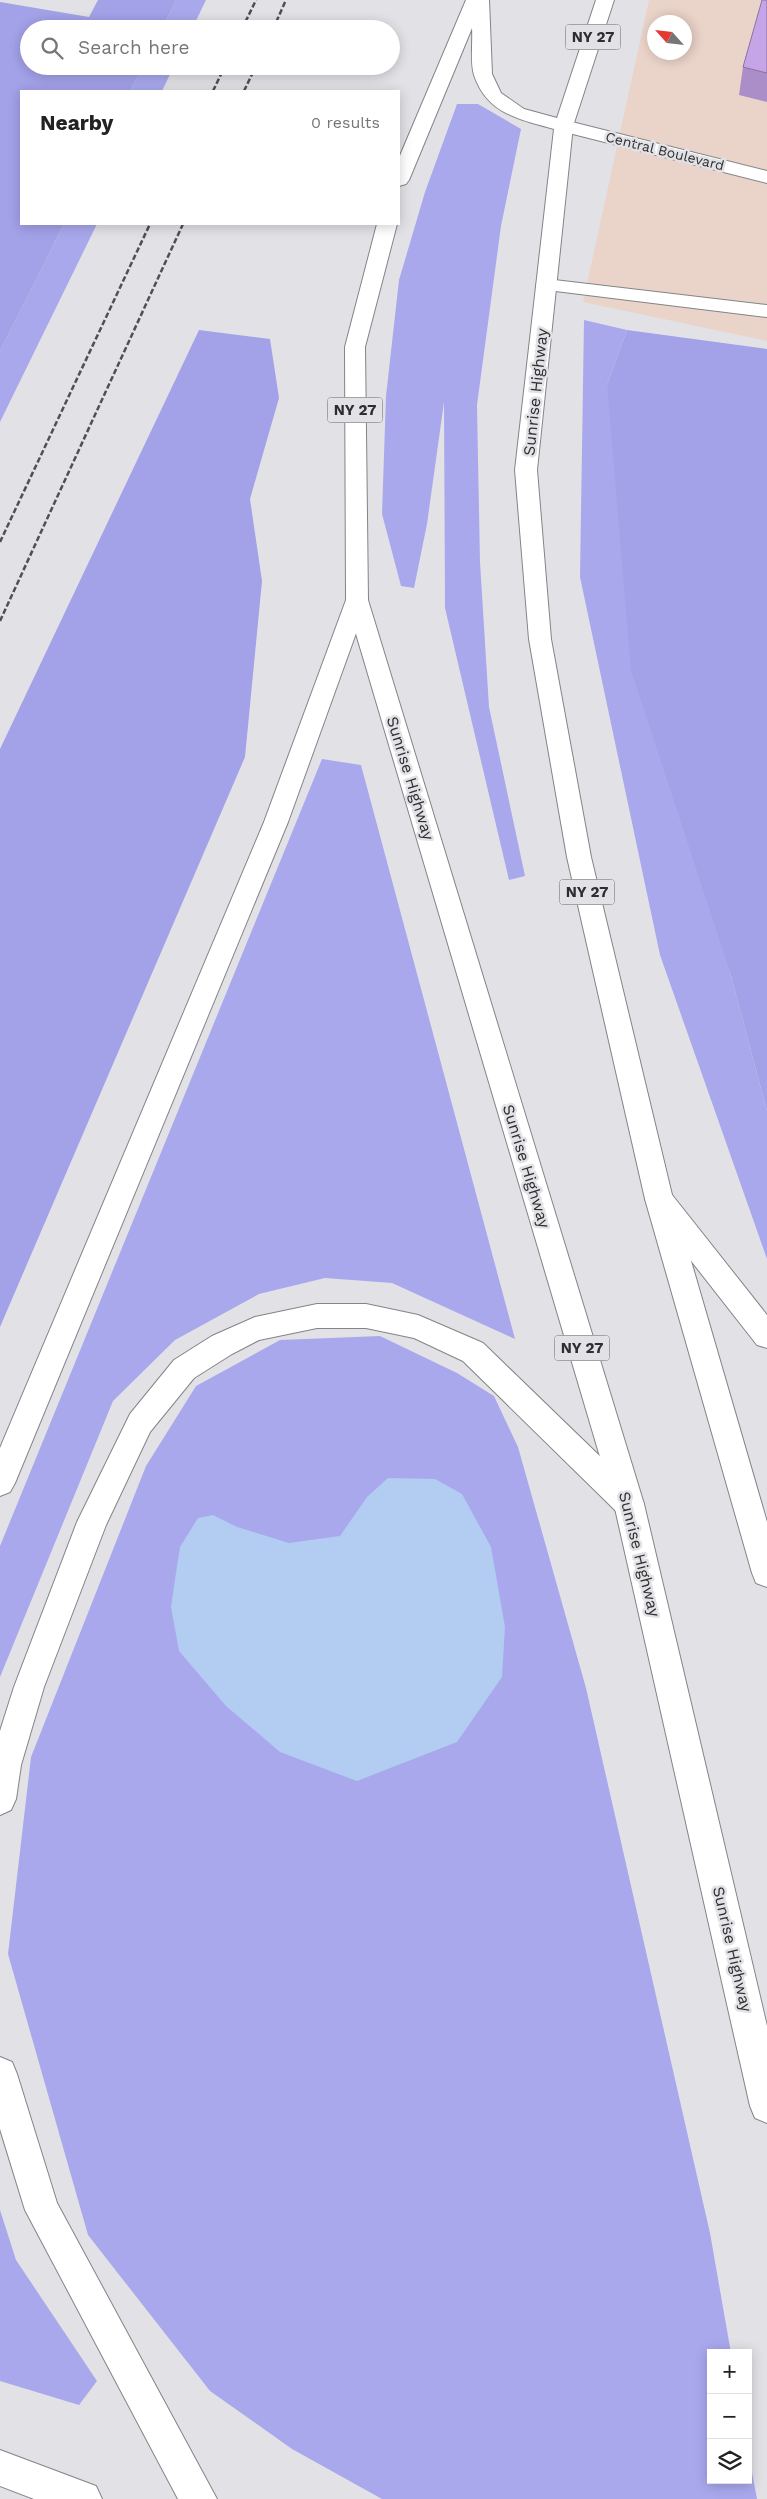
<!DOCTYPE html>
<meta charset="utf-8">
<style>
body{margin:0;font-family:"Work Sans",sans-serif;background:#f6f6f6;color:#222}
.controls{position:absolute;right:15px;bottom:15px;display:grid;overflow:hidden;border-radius:0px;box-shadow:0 2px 12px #0003}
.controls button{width:45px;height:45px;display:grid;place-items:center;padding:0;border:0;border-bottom:1px solid #e0e0e0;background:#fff;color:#222;font:25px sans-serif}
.compass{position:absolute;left:647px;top:15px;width:45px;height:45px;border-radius:50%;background:#fff;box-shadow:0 2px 12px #0003;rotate:297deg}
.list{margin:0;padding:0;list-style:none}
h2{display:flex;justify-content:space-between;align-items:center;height:65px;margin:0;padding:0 20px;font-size:21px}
h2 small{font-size:16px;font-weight:400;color:#767676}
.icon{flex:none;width:28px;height:28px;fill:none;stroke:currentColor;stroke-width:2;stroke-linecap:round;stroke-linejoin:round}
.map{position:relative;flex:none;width:767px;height:2499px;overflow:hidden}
.search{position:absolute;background:#fff;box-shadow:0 2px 12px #0003;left:20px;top:20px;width:380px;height:55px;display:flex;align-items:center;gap:12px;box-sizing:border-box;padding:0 18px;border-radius:28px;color:#767676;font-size:19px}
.panel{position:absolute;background:#fff;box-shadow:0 2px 12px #0003;left:20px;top:90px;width:380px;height:135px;border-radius:0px}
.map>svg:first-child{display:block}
.commercial{fill:#ead3c8;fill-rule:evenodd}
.green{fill:#a9a8ed}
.forest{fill:#a3a1e8}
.water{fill:#b2ccf2}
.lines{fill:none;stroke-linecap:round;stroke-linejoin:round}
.service-casing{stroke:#838487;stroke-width:2}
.minor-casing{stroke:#838487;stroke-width:2}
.trunk-casing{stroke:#838487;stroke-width:2}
.motorway-casing{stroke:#838487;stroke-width:2}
.service{fill:#fff;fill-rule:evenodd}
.minor{fill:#fff;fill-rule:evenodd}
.trunk{fill:#fff;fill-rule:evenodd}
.motorway{fill:#fff;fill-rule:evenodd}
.rail{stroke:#505052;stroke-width:2.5;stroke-dasharray:5.5 2.5;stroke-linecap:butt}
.wall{fill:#ab8dc7}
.building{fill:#c7a4e7;stroke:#8b73a2}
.labels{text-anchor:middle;stroke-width:5;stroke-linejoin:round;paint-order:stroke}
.far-street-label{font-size:14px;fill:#2e2e30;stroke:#e2e2e6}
.shield{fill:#e2e2e6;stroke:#646467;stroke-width:1}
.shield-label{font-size:15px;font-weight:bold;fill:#2e2e30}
.street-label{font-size:16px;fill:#2e2e30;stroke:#e2e2e6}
</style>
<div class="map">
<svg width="767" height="2499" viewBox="0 0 767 2499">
<rect width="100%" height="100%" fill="#e2e2e6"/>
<!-- commercial -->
<path class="commercial" d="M649,0H767V341L583,302ZM654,22H684V52H654Z"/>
<!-- green -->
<g class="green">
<polygon points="176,0 206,0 192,29 162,29"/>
<polygon points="143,66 174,66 162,91 130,91"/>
<polygon points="457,104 478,104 521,129 501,226 477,405 480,562 489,707 525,876 509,880 445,608 444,402 427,524 414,588 401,586 382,514 386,396 399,280 425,192"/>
<polygon points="64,224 97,224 0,422 0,351"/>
<polygon points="584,320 627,330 607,385 730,972 767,1111 767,1259 660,955 580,577"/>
<polygon points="322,759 361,765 515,1339 392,1283 325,1278 259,1294 175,1340 113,1401 0,1677 0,1546"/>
<polygon points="380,1336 457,1373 494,1396 518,1447 586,1688 710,2233 731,2353 711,2353 711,2480 748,2480 748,2451 757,2499 382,2499 292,2449 210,2391 88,2235 8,1954 31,1757 146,1466 196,1386 280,1340"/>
<polygon points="0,2210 16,2260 97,2381 79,2405 0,2381"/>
</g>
<!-- forest -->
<g class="forest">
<polygon points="98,0 176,0 162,29 29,29 29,66 143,66 130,91 21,91 21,224 64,224 0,351 0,2 89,17"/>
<polygon points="199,330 270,339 279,398 250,499 262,581 245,757 0,1327 0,749"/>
<polygon points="627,330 767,349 767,1111 730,972 631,670 607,385"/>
</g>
<!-- water -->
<polygon class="water" points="388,1478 435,1479 462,1494 491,1547 505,1627 502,1677 457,1742 357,1781 280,1752 226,1706 179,1651 171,1607 177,1566 180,1547 198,1518 213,1515 237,1527 289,1543 340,1536 367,1497"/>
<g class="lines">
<defs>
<polygon id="service" points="546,279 767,305 767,317 539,289 536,285 539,281"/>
<polygon id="minor" points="564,120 767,171 767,183 557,130 555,126 557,122"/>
<g id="trunk">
<path d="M466,0H489L492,74L501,93L524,109L557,118L596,0H614L573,126L537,470L551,639L591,857L673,1199L767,1522V1587L756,1583L752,1573L645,1199L567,857L529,639L515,470L554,129C519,119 487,114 474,75C470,62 473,43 472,28L409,180L406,184L399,186V158Z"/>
<polygon points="377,224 397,224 365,347 368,600 644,1504 767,2026 767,2123 755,2118 750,2106 614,1504 346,600 345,347"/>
</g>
<g id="motorway">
<polygon points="357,592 365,594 368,600 288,822 15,1483 10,1492 0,1496 0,1448 264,822 346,600 349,594"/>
<polygon points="659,1188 669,1191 767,1315 767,1348 757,1345 649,1207 645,1199 649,1191"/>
<polygon points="317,1304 366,1304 418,1315 483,1343 639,1494 644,1504 639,1514 629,1518 619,1514 463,1361 414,1338 366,1328 317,1328 259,1340 232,1354 194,1378 150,1432 106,1525 44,1687 21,1765 16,1799 11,1810 0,1815 0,1731 14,1687 77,1522 130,1414 174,1360 212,1336 255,1317"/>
<polygon points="0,2057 12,2062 17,2074 57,2203 217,2499 178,2499 25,2210 0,2129"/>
<polygon points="0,2450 96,2486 102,2499 34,2499 0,2486"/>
</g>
</defs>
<!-- service casing -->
<use href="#service" class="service-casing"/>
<!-- minor casing -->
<use href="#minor" class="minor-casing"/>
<!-- trunk casing -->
<use href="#trunk" class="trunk-casing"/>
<!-- motorway casing -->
<use href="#motorway" class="motorway-casing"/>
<!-- service -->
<use href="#service" class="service"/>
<!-- minor -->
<use href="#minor" class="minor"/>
<!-- trunk -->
<use href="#trunk" class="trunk"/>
<!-- motorway -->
<use href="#motorway" class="motorway"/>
<!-- rail -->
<g class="rail">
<polyline points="242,29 256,0"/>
<polyline points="273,29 286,0"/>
<polyline points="213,91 225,66"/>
<polyline points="244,91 256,66"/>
<polyline points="0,542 150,224"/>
<polyline points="0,621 183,224"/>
</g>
</g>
<!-- wall -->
<polygon class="wall" points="767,0 767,102 739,95 743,67"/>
<!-- building -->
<polygon class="building" points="762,0 767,0 767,73 743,67"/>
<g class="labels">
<!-- far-street labels -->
<g class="far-street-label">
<text transform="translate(665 151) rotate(14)" y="5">Central Boulevard</text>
</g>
<!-- shield labels -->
<g class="shield">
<rect x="565.5" y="24.5" width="55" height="25" rx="4"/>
<rect x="327.5" y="397.5" width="55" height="25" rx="4"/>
<rect x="559.5" y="879.5" width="55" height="25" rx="4"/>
<rect x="554.5" y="1335.5" width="55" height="25" rx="4"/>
</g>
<g class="shield-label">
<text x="593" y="42">NY 27</text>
<text x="355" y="415">NY 27</text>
<text x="587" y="897">NY 27</text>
<text x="582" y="1353">NY 27</text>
</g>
<!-- street labels -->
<g class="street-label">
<text transform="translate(535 392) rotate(-84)" y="6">Sunrise Highway</text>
<text transform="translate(411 778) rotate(73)" y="6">Sunrise Highway</text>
<text transform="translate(527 1166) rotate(73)" y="6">Sunrise Highway</text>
<text transform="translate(640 1554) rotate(76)" y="6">Sunrise Highway</text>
<text transform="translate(733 1949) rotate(77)" y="6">Sunrise Highway</text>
</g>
</g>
</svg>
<div class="controls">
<button>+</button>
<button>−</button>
<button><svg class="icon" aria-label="layers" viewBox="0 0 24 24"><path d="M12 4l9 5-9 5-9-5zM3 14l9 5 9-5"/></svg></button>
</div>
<svg class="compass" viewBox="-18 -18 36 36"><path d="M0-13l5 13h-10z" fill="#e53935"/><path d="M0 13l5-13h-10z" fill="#767676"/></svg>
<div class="search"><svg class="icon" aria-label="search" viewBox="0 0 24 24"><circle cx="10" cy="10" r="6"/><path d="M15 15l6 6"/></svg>Search here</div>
<section class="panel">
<h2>Nearby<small>0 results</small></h2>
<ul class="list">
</ul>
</section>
</div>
